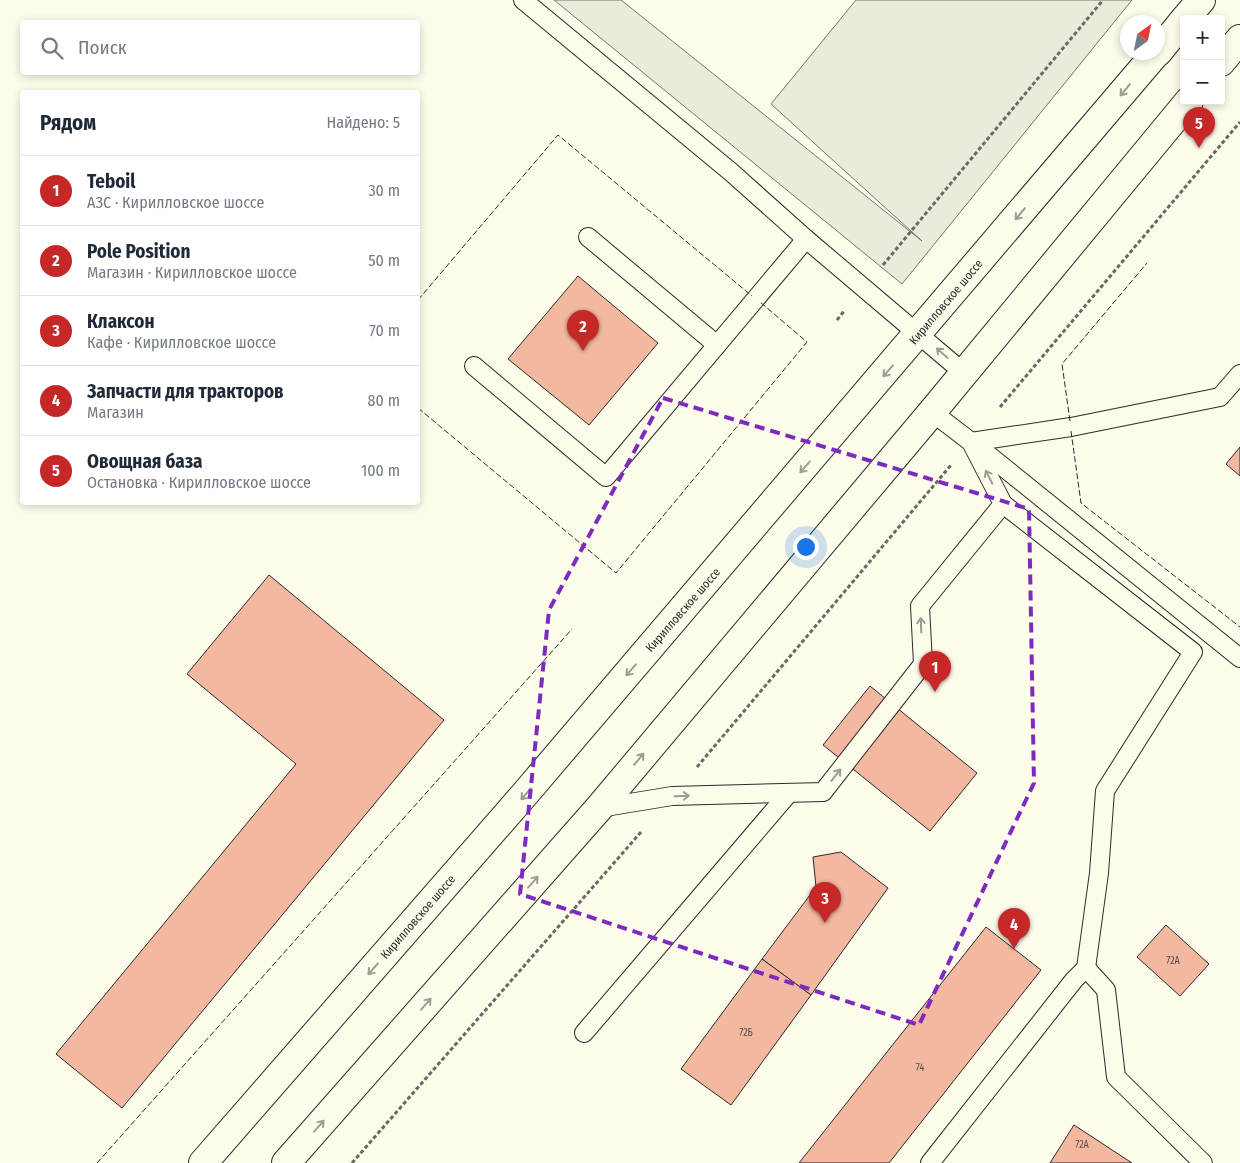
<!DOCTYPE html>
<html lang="ru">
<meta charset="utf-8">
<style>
body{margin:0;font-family:"Fira Sans Condensed",sans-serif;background:#f2f2f3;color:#1f2937}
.controls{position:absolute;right:15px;top:15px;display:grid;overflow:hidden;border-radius:5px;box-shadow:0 2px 8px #0003}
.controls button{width:45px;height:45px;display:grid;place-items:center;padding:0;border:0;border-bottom:1px solid #e0e1e3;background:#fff;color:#1f2937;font:25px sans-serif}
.compass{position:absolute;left:1120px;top:15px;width:45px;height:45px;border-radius:50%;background:#fff;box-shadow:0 2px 8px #0003;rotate:33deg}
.you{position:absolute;left:805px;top:546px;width:18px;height:18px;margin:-12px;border:4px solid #fff;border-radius:50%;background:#1a73e8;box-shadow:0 0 0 8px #1a73e833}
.badge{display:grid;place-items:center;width:32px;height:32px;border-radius:50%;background:#c62828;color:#fff;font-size:16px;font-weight:700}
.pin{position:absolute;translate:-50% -41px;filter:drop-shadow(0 1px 2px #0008)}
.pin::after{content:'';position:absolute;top:26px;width:18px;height:15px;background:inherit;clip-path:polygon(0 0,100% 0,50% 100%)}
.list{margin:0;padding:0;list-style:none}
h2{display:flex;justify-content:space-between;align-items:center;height:65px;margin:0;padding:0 20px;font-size:21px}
h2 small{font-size:16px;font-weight:400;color:#747a83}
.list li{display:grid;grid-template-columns:32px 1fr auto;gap:15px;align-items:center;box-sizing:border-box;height:70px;padding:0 20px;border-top:1px solid #e0e1e3}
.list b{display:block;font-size:19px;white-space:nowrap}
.list p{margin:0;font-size:16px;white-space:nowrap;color:#747a83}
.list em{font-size:16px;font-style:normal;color:#747a83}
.icon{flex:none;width:28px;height:28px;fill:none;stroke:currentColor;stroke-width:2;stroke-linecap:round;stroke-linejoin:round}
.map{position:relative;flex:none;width:1240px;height:1163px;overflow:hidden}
.search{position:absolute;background:#fff;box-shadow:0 2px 8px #0003;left:20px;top:20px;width:400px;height:55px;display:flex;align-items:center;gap:12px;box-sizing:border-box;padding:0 18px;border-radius:5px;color:#747a83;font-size:19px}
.panel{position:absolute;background:#fff;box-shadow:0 2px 8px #0003;left:20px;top:90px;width:400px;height:415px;border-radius:5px}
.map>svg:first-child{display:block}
.green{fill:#ecebdb;stroke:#74746e}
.building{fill:#f2b8a0;stroke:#2b2b2b}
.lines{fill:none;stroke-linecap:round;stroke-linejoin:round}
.service-casing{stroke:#2b2b2b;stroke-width:20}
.primary-casing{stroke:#2b2b2b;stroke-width:30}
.path{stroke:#6a6964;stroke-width:3;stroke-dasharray:4 2.5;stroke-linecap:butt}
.service{stroke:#fdfbea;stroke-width:18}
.primary{stroke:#fdfbea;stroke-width:28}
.fence{stroke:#2b2b2b;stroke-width:1;stroke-dasharray:6 2.5;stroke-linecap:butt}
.oneway{stroke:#9e9d94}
.marked{fill:none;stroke:#7b2cbf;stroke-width:4;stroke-dasharray:10 6;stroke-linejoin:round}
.labels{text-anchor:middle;stroke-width:4;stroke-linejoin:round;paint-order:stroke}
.number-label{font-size:10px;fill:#5d4e48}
.street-label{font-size:12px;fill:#2b2b2b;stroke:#fdfbea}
</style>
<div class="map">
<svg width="1240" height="1163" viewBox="0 0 1240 1163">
<rect width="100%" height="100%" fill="#fdfbea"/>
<!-- green -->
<polygon class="green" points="554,0 621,0 922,241 771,104 856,0 1132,0 902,284"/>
<!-- building -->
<g class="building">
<polygon points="578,276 658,343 589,425 508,359"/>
<polygon points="1240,447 1240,476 1226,464"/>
<polygon points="269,575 444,720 122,1108 56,1054 296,764 187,674"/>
<polygon points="870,686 977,773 930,831 823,745"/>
<polygon points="841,852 888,888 811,995 762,959 816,887 813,857"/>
<polygon points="1166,925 1209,964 1180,996 1137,957"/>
<polygon points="986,927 1041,970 889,1163 799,1163"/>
<polygon points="762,959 811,995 731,1105 681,1069"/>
<polygon points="1074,1125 1132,1163 1050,1163"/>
</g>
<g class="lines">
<defs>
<g id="service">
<polyline points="523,0 731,172 806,239 964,373"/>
<polyline points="588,237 717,345"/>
<polyline points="474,366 606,477 806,239"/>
<polyline points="971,442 1071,427 1220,397 1240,374"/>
<polyline points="976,445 1240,658"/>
<polyline points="599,808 672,796 823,792 923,664 920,606 1003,504 971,442 932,412"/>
<polyline points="1086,968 1106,990 1116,1077 1203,1163"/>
<polyline points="584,1033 789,793"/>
<polyline points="930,1163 1074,980 1086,968 1099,873 1105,791 1193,652 1003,504"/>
</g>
<g id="primary">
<polyline points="1185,19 1201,0"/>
<polyline points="1158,52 1184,20"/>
<polyline points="1221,62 1240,39"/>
<polyline points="203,1163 524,795 1157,52"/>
<polyline points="286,1163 599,808 932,412 1189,101"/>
</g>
</defs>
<!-- service casing -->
<use href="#service" class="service-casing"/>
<!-- primary casing -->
<use href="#primary" class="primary-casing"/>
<!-- path -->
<g class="path">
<polyline points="883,265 1103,0"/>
<polyline points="837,320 845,310"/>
<polyline points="1000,407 1240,122"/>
<polyline points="697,767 951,465"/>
<polyline points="352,1163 641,832"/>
</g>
<!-- service -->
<use href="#service" class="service"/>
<!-- primary -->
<use href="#primary" class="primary"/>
<!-- fence -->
<g class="fence">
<polyline points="418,300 558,135 752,296"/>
<polyline points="418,408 616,573 807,342 760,302"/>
<polyline points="1070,421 1062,364 1147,263"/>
<polyline points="1071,431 1081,503 1240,627"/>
<polyline points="97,1163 572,629"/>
</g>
</g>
<!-- one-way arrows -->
<defs><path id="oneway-shaft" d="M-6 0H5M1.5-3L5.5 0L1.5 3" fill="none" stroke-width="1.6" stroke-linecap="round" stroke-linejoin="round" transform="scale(1.25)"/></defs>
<g class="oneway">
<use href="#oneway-shaft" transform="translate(1125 90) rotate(130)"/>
<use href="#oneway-shaft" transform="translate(1020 214) rotate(130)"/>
<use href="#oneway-shaft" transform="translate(942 353) rotate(-138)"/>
<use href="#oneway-shaft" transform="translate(888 371) rotate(131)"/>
<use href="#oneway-shaft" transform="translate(805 467) rotate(131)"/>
<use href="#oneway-shaft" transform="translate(989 477) rotate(-117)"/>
<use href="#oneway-shaft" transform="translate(921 625) rotate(-92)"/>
<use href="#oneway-shaft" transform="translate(631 670) rotate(131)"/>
<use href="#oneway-shaft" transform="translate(639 759) rotate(-50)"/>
<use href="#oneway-shaft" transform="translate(836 775) rotate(-52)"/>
<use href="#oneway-shaft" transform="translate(526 794) rotate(131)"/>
<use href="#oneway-shaft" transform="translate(682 796) rotate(-2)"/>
<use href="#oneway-shaft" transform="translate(533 882) rotate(-49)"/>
<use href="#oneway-shaft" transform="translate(373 969) rotate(131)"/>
<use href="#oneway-shaft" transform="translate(426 1004) rotate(-49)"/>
<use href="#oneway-shaft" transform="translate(319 1126) rotate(-49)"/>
</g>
<!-- marked area -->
<path class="marked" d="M663,398L1029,509L1034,783L919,1025L520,894L549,610Z"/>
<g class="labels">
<!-- number labels -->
<g class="number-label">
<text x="1173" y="964">72А</text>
<text x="746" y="1036">72Б</text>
<text x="920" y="1071">74</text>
<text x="1082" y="1148">72А</text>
</g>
<!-- street labels -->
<g class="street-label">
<text transform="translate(946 302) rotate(-50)" y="4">Кирилловское шоссе</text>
<text transform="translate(683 610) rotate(-49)" y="4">Кирилловское шоссе</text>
<text transform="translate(418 917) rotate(-49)" y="4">Кирилловское шоссе</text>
</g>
</g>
</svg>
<div class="controls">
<button>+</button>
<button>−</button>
</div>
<svg class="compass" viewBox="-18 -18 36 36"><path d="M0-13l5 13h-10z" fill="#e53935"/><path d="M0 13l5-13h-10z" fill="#747a83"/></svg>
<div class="you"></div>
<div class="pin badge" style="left:935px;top:692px">1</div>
<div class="pin badge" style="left:583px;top:351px">2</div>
<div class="pin badge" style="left:825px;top:923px">3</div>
<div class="pin badge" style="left:1014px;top:949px">4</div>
<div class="pin badge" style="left:1199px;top:148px">5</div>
<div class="search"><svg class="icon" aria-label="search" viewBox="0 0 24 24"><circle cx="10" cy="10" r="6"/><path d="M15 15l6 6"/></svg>Поиск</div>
<section class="panel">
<h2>Рядом<small>Найдено: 5</small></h2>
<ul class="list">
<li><span class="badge">1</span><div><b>Teboil</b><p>АЗС · Кирилловское шоссе</p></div><em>30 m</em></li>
<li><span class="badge">2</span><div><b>Pole Position</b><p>Магазин · Кирилловское шоссе</p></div><em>50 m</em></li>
<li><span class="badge">3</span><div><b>Клаксон</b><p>Кафе · Кирилловское шоссе</p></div><em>70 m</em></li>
<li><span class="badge">4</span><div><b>Запчасти для тракторов</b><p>Магазин</p></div><em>80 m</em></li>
<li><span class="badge">5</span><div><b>Овощная база</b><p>Остановка · Кирилловское шоссе</p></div><em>100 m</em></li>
</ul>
</section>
</div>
